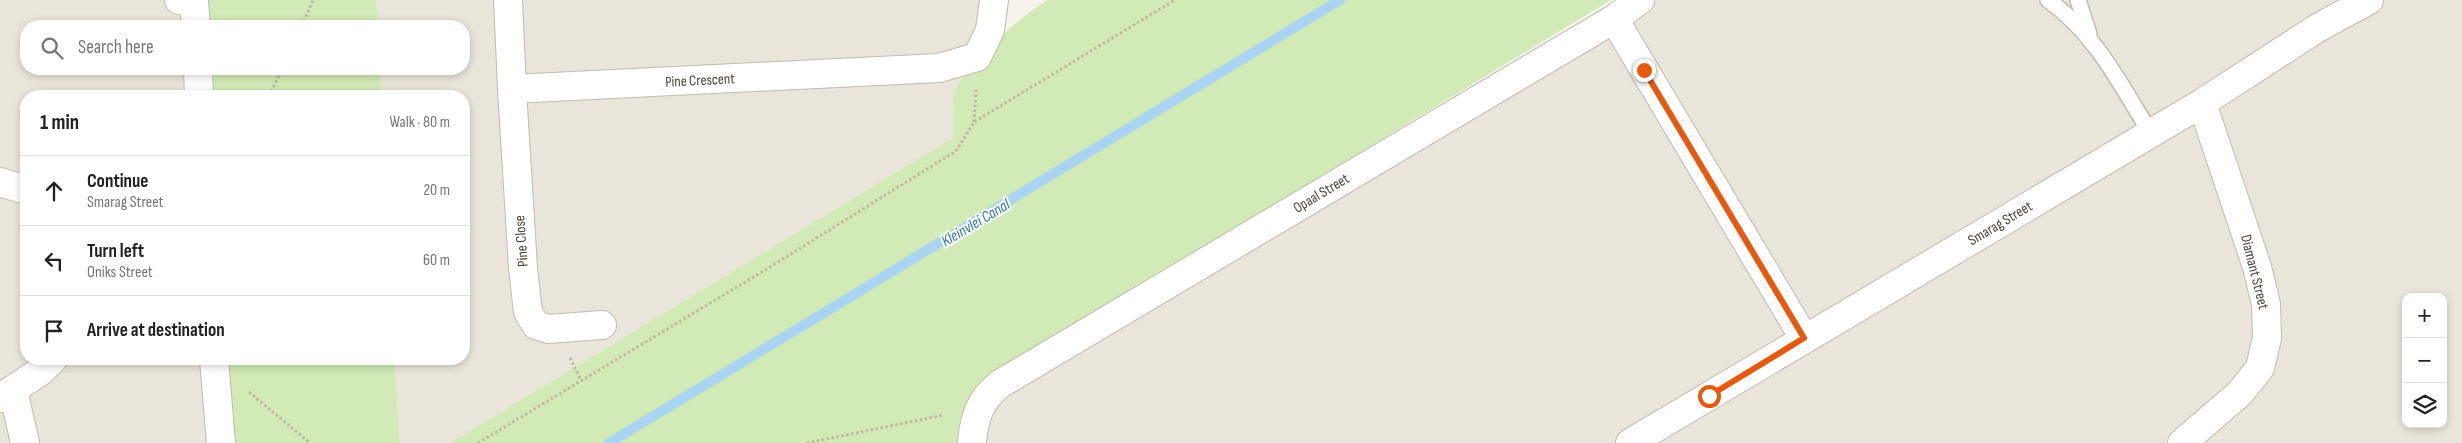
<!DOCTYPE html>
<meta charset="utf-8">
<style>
body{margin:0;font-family:"Sofia Sans Condensed",sans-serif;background:#f6f6f6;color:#222}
.controls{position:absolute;right:15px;bottom:15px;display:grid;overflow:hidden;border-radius:10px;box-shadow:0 2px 8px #0003}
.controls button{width:45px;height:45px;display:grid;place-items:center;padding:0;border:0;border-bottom:1px solid #e0e0e0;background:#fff;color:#222;font:25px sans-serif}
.stop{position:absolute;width:15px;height:15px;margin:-11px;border:4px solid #ea580c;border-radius:50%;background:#fff}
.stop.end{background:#ea580c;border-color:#fff;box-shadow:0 1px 5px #0008}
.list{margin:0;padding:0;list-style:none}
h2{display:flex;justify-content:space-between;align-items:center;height:65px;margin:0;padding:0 20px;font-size:21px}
h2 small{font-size:16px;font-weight:400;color:#767676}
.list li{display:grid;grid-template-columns:32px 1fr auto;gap:15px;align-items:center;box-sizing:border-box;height:70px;padding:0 20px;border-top:1px solid #e0e0e0}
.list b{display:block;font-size:19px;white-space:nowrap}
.list p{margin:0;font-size:16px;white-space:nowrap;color:#767676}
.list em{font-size:16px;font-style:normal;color:#767676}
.icon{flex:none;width:28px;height:28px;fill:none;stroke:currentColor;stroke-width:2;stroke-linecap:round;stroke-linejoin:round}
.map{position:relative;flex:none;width:2462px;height:443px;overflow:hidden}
.search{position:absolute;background:#fff;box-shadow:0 2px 8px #0003;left:20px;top:20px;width:450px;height:55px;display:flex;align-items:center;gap:12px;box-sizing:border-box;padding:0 18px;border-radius:20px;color:#767676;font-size:19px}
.panel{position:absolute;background:#fff;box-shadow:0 2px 8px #0003;left:20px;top:90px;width:450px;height:275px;border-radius:20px}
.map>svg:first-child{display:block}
.residential{fill:#eae5da;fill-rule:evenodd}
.green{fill:#d2eab5}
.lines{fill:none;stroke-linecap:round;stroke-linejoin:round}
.stream{stroke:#a9d4f2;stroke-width:10}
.service-casing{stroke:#c2bbae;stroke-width:18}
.minor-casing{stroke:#c2bbae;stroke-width:30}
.path{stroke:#c4b79f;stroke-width:3;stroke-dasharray:2.5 2.5;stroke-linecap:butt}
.service{stroke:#fff;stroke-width:15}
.minor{stroke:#fff;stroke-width:28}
.route{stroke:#ea580c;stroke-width:6}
.labels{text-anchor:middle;stroke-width:4;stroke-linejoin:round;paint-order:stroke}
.street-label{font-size:15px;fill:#4b4439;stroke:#fff}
.water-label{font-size:16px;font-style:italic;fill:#2e7ab2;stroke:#fff}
</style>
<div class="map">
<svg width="2462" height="443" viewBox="0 0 2462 443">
<rect width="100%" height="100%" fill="#f6f3ec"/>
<!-- residential -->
<g class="residential">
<polygon points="0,0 205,0 198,26 26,26 26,69 201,69 202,96 26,96 26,359 218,359 223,443 0,443"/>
<polygon points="376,0 997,0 979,57 955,89 954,138 450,443 399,443 395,359 464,359 464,96 381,96 380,69 464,69 464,26 378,26"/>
<path d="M1646,0H2462V443H976L982,410ZM2406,297H2443V424H2406Z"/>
</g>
<!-- green -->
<g class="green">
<polygon points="206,0 376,0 378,26 207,26"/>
<path d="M1048,0H1611L988,378C967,396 958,415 957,443H450L953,138C954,126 952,97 956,88C971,59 1020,17 1048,0Z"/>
<polygon points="210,69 380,69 381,96 211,96"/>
<polygon points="223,359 395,359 399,443 229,443"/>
</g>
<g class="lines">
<!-- stream -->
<polyline class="stream" points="609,443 1340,0"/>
<defs>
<g id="service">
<path d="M2048,0C2095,33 2121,85 2151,134"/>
<polyline points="2078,0 2089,34"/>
</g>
<g id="minor">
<polyline points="179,0 194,2 196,26"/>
<polyline points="508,0 512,89 939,68 977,57 990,30 994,0"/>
<polyline points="1614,19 1804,338"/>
<polyline points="198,69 199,96"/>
<polyline points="512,89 523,268 528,312 536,325 548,329 602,325"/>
<polyline points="0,182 26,190"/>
<polyline points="214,359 221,443"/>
<polyline points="13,390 25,443"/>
<polyline points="0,398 41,371 53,359"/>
<path d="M972,443C974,417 980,400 1000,384L1614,19L1640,0"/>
<polyline points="1630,443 2202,103 2316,29 2369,0"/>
<polyline points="2182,443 2240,393 2260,368 2267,338 2266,304 2257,267 2202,103"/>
</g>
</defs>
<!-- service casing -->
<use href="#service" class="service-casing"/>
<!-- minor casing -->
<use href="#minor" class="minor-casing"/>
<!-- path -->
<g class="path">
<polyline points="302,26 313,0"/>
<polyline points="269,96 282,69"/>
<polyline points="974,122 976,90"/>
<polyline points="570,358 581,380"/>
<polyline points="249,392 310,443"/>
<polyline points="478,443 770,267 956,151 974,122 1175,0"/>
<polyline points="807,443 944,415"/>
</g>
<!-- service -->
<use href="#service" class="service"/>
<!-- minor -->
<use href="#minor" class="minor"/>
</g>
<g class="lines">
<!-- route -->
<polyline class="route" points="1644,70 1804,338 1709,396"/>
</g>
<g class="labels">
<!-- street labels -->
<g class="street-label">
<text transform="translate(700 80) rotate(-3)" y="5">Pine Crescent</text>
<text transform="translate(1321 193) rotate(-31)" y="5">Opaal Street</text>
<text transform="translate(2000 223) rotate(-31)" y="5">Smarag Street</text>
<text transform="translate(521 241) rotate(-94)" y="5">Pine Close</text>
<text transform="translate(2255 272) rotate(76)" y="5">Diamant Street</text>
</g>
<!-- water labels -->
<g class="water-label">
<text transform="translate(975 222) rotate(-31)" y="6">Kleinvlei Canal</text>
</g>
</g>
</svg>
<div class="controls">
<button>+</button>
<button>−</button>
<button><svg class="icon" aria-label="layers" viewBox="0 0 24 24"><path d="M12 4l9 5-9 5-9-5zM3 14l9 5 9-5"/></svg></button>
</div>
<div class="stop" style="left:1709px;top:396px"></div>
<div class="stop end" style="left:1644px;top:70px"></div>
<div class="search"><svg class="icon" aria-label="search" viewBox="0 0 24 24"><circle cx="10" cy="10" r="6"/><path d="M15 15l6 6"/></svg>Search here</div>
<section class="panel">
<h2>1 min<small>Walk · 80 m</small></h2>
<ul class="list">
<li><svg class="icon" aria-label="ahead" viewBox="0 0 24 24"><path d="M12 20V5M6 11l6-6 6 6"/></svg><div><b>Continue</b><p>Smarag Street</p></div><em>20 m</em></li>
<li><svg class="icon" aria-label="left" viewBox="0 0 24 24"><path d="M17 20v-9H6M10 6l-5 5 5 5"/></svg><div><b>Turn left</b><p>Oniks Street</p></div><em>60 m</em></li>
<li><svg class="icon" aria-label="arrive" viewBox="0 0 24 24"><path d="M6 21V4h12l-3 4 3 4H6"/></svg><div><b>Arrive at destination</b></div></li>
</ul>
</section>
</div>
